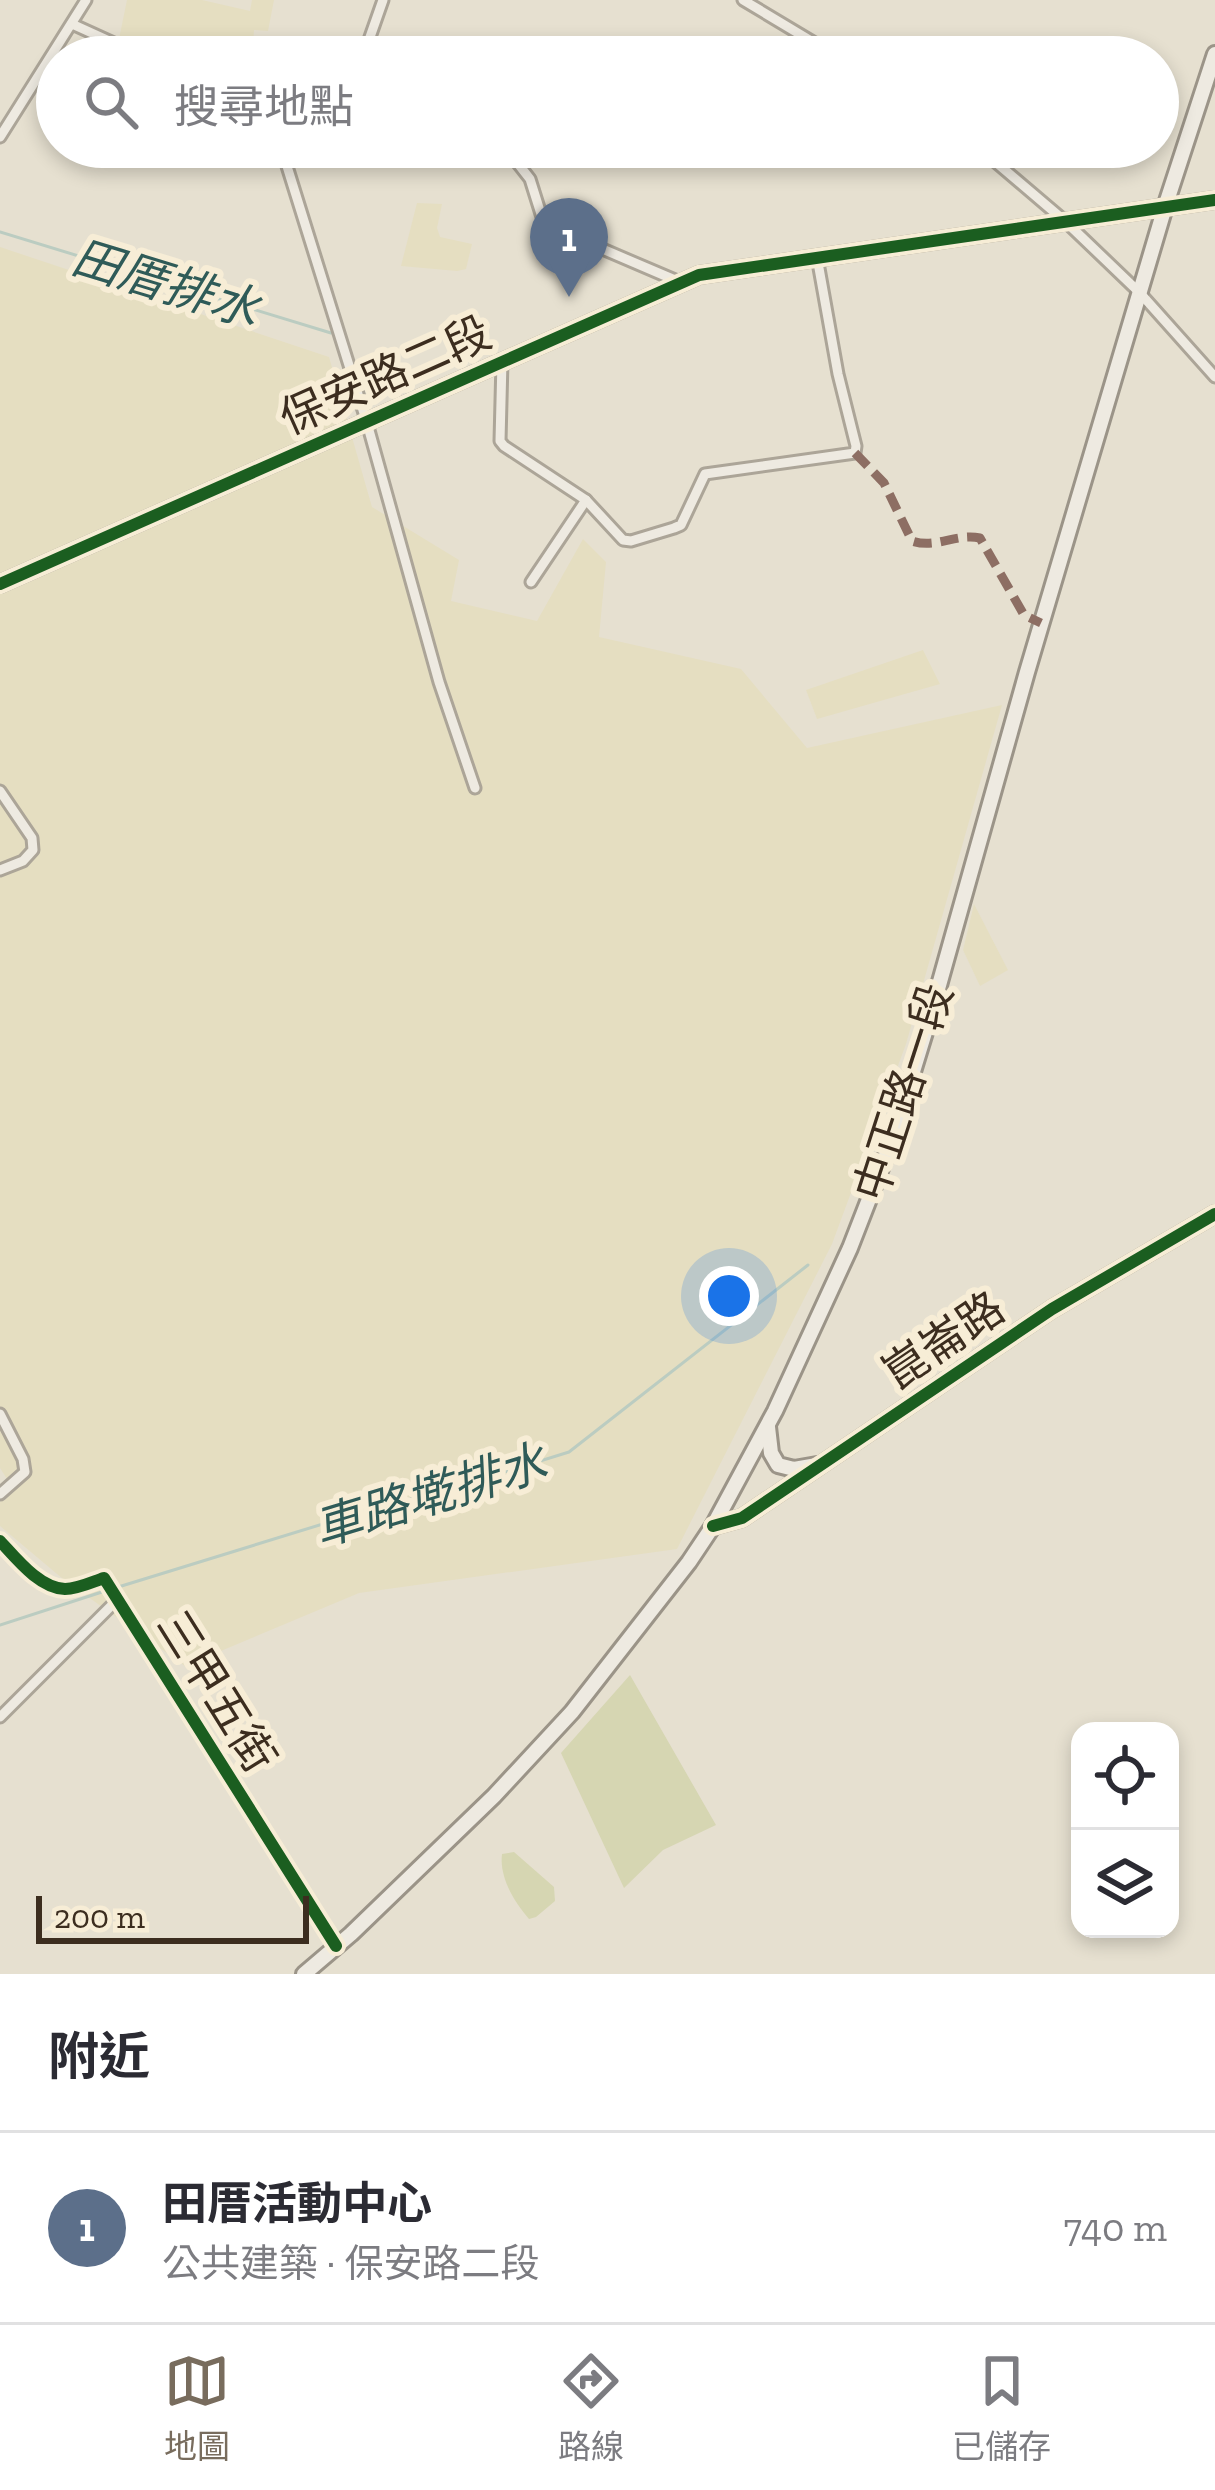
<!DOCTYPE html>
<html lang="zh-TW">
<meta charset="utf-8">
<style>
body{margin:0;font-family:"Zilla Slab","Noto Sans TC",serif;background:#f2f2f3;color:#2b2b33}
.controls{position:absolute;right:36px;bottom:36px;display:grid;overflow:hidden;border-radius:24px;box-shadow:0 6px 18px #0003}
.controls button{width:108px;height:108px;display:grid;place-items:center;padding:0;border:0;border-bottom:3px solid #e1e1e2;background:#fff;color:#2b2b33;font:60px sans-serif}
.scale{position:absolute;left:36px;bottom:30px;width:273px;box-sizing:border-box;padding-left:12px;border:6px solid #3c2d1f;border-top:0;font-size:33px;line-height:42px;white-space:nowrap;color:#3c2d1f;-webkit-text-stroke:9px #f7edd6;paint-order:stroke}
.you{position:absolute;left:729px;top:1296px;width:42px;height:42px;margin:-30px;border:9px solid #fff;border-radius:50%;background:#1a73e8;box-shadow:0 0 0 18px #1a73e833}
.badge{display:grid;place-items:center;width:78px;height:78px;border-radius:50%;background:#786c5d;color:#fff;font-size:39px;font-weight:700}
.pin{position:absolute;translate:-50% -99px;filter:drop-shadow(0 3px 6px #0008)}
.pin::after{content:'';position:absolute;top:63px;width:42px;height:36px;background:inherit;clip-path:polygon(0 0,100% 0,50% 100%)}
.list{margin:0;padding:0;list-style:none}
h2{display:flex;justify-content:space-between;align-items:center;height:156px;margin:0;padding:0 48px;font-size:51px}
h2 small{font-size:39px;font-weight:400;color:#7c7c81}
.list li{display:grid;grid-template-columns:78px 1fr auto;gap:36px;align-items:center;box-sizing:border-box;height:192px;padding:0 48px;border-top:3px solid #e1e1e2}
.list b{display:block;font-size:45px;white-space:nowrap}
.list p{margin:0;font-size:39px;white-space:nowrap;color:#7c7c81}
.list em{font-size:39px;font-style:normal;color:#7c7c81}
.icon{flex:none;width:66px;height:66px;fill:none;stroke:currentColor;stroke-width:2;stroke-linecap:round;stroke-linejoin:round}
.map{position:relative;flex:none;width:1215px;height:1974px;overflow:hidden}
.search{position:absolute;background:#fff;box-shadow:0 6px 18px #0003;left:36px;right:36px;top:36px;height:132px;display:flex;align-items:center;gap:30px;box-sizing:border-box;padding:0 42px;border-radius:66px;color:#7c7c81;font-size:45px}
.sheet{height:348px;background:#fff}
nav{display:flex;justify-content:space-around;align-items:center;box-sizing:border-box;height:168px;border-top:3px solid #e1e1e2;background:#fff;font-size:33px;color:#7c7c81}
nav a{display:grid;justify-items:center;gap:6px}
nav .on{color:#786c5d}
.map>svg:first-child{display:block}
.farmland{fill:#e5dec1}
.green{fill:#d6d6b2}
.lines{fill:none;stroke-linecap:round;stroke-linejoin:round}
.stream{stroke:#bbccc1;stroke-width:3}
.street-casing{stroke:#aca598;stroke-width:15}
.secondary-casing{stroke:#9b9488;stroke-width:20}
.street{stroke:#eeeae1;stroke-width:9}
.secondary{stroke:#eeeae1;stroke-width:14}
.quiet{stroke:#8d6e63;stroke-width:9;stroke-dasharray:18 9;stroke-linecap:butt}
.cycleway-casing{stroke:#f7edd6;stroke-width:20}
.cycleway{stroke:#1b5e20;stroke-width:12}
.labels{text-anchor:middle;stroke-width:12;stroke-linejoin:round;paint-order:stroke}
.street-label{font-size:45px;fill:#3c2d1f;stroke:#f7edd6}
.water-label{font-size:48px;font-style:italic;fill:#2f5b58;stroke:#f7edd6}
</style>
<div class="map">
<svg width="1215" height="1974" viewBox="0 0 1215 1974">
<rect width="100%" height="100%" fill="#e6e0d0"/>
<!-- farmland -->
<g class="farmland">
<polygon points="127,0 202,0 250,11 252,0 274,0 268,31 254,30 252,57 183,57 119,39"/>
<polygon points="417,203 442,204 437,228 440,237 472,244 466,269 457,271 401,266"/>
<polygon points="0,247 329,357 372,507 459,560 451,601 537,621 583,539 606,562 599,637 741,669 807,748 1002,705 906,1044 832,1244 677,1549 359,1593 185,1666 63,1579 0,1526 0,1502 14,1490 0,1468"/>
<polygon points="923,650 940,684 817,719 806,690"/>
<polygon points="974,904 1008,970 980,986 963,950"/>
</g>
<!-- green -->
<g class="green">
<polygon points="630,1675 716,1825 663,1850 624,1888 561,1753"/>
<path d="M514,1852L554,1887L555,1901L536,1917L529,1919C514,1902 499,1877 502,1854Z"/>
</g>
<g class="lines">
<!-- stream -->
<g class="stream">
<polyline points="0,232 331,333"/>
<polyline points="115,1588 365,1511 466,1484 569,1452 808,1265"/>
<polyline points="0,1625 105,1591"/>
</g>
<defs>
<g id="street">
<polyline points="743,0 838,57"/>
<polyline points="72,24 116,44 166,57"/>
<polyline points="363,57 383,0"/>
<polyline points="0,137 86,0"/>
<polyline points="281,147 367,423 439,682 475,788"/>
<polyline points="505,147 530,179 546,230 565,233 682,283"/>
<polyline points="978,147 1066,222 1140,293 1215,377"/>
<polyline points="502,361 500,441 504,446 586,500 623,540 631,541 674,528 681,525 705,474 855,453 856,446 838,374 817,257"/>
<polyline points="531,582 586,500"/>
<polyline points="0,791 32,838 33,850 23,861 0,870"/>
<polyline points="0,1414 23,1459 25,1472 0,1494"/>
<path d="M0,1541C16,1558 39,1588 65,1589C78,1589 92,1582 104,1578L336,1946"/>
<polyline points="0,1717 117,1600"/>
</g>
<g id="secondary">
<polyline points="0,584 699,275 1215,200"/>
<polyline points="768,1427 771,1453 778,1465 794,1469 817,1465"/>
<polyline points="713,1526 742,1518 1052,1309 1215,1214"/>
<polyline points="304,1974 351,1934 494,1796 572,1712 689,1562 713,1526 775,1411 850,1248 892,1140 934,1003 1027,672 1165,207 1215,54"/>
</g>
</defs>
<!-- street casing -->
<use href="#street" class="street-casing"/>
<!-- secondary casing -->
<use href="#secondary" class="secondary-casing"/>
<!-- street -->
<use href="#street" class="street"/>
<!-- secondary -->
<use href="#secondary" class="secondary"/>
<!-- quiet -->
<path class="quiet" d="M855,453L884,483L912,541C936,549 956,533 980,538L1024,615L1041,623"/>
<defs>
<g id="cycleway">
<polyline points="0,584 699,275 1215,200"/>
<polyline points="713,1526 742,1518 1052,1309 1215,1214"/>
<path d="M0,1541C16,1558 39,1588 65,1589C78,1589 92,1582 104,1578L336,1946"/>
</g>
</defs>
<!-- cycleway casing -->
<use href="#cycleway" class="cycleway-casing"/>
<!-- cycleway -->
<use href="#cycleway" class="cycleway"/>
</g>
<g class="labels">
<!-- street labels -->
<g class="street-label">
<text transform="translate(385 375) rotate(-24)" y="16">保安路二段</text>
<text transform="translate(903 1092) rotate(-72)" y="16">中正路一段</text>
<text transform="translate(943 1340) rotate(-34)" y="16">崑崙路</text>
<text transform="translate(217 1691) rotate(58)" y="16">三甲五街</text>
</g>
<!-- water labels -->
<g class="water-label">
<text transform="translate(166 283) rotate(17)" y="17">田厝排水</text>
<text transform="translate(430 1495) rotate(-17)" y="17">車路墘排水</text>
</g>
</g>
</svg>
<div class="controls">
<button><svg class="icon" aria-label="locate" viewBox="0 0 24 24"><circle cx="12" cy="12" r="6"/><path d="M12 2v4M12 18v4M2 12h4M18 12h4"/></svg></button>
<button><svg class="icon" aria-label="layers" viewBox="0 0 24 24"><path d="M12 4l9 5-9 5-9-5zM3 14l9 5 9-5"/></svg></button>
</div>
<div class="scale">200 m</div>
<div class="you"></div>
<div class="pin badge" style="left:569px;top:297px;background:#5c6f8a">1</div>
<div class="search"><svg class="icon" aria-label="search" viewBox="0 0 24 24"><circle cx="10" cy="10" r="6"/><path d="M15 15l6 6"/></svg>搜尋地點</div>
</div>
<section class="sheet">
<h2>附近<small></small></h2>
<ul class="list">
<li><span class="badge" style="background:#5c6f8a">1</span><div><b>田厝活動中心</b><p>公共建築 · 保安路二段</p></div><em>740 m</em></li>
</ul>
</section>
<nav>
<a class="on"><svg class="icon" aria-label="map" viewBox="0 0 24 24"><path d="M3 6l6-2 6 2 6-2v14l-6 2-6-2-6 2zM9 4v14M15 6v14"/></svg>地圖</a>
<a><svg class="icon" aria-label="directions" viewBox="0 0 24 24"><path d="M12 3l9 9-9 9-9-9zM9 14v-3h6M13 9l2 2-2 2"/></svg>路線</a>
<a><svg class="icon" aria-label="saved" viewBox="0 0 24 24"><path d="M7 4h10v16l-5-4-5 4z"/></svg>已儲存</a>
</nav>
